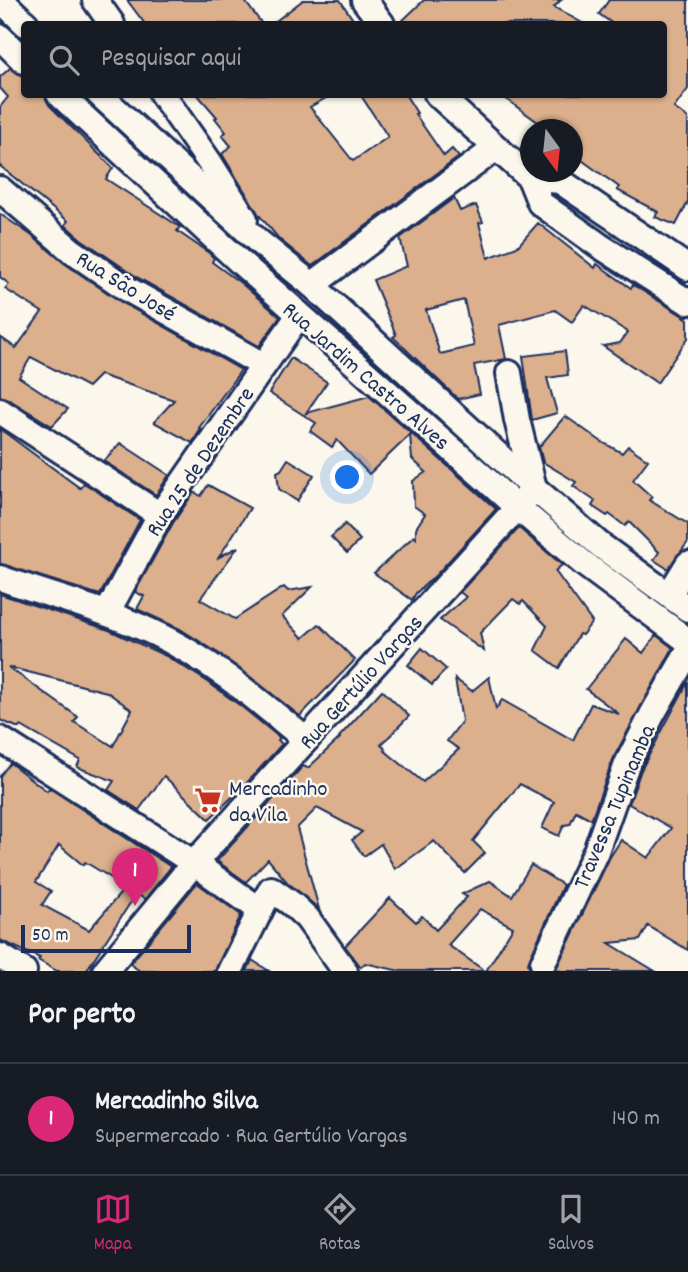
<!DOCTYPE html>
<html lang="pt">
<meta charset="utf-8">
<style>
body{margin:0;font-family:Dekko,sans-serif;background:#20242c;color:#f1f3f6}
.compass{position:absolute;left:520px;top:119px;width:63px;height:63px;border-radius:50%;background:#171b24;box-shadow:0 2px 5px #0004;rotate:165deg}
.scale{position:absolute;left:21px;bottom:18px;width:170px;box-sizing:border-box;padding-left:7px;border:4px solid #1b2f5e;border-top:0;font-size:19px;line-height:24px;white-space:nowrap;color:#1b2f5e;-webkit-text-stroke:5px #fbf7ec;paint-order:stroke}
.you{position:absolute;left:348px;top:478px;width:24px;height:24px;margin:-18px;border:5px solid #fff;border-radius:50%;background:#1a73e8;box-shadow:0 0 0 10px #1a73e833}
.badge{display:grid;place-items:center;width:46px;height:46px;border-radius:50%;background:#db2777;color:#fff;font-size:23px;font-weight:700}
.pin{position:absolute;translate:-50% -58px;filter:drop-shadow(0 2px 4px #0008)}
.pin::after{content:'';position:absolute;top:37px;width:24px;height:21px;background:inherit;clip-path:polygon(0 0,100% 0,50% 100%)}
.list{margin:0;padding:0;list-style:none}
h2{display:flex;justify-content:space-between;align-items:center;height:91px;margin:0;padding:0 28px;font-size:30px}
h2 small{font-size:23px;font-weight:400;color:#9ea1a6}
.list li{display:grid;grid-template-columns:46px 1fr auto;gap:21px;align-items:center;box-sizing:border-box;height:112px;padding:0 28px;border-top:2px solid #363941}
.list b{display:block;font-size:26px;white-space:nowrap}
.list p{margin:0;font-size:23px;white-space:nowrap;color:#9ea1a6}
.list em{font-size:23px;font-style:normal;color:#9ea1a6}
.icon{flex:none;width:38px;height:38px;fill:none;stroke:currentColor;stroke-width:2;stroke-linecap:round;stroke-linejoin:round}
.map{position:relative;flex:none;width:688px;height:971px;overflow:hidden}
.search{position:absolute;background:#171b24;box-shadow:0 2px 5px #0004;left:21px;right:21px;top:21px;height:77px;display:flex;align-items:center;gap:18px;box-sizing:border-box;padding:0 24px;border-radius:7px;color:#9ea1a6;font-size:26px}
.sheet{height:203px;background:#171b24}
nav{display:flex;justify-content:space-around;align-items:center;box-sizing:border-box;height:98px;border-top:2px solid #363941;background:#171b24;font-size:19px;color:#9ea1a6}
nav a{display:grid;justify-items:center;gap:4px}
nav .on{color:#db2777}
.map>svg:first-child{display:block}
.building{fill:#dcb08d;stroke:#1b2f5e;stroke-width:2;fill-rule:evenodd}
.lines{fill:none;stroke-linecap:round;stroke-linejoin:round}
.minor-casing{stroke:#1b2f5e;stroke-width:30}
.minor{stroke:#fbf7ec;stroke-width:24}
.labels{text-anchor:middle;stroke-width:5;stroke-linejoin:round;paint-order:stroke}
.street-label{font-size:23px;fill:#1b2f5e;stroke:#fbf7ec}
.poi-label{font-size:23px;fill:#1b2f5e;stroke:#fbf7ec;text-anchor:start}
</style>
<div class="map">
<svg width="688" height="971" viewBox="0 0 688 971">
<rect width="100%" height="100%" fill="#fbf7ec"/>
<filter id="ink" filterUnits="userSpaceOnUse"><feTurbulence type="fractalNoise" baseFrequency=".0143" numOctaves="2"/><feDisplacementMap in="SourceGraphic" scale="14" xChannelSelector="R" yChannelSelector="G"/><feConvolveMatrix kernelMatrix="1 2 1 2 8 2 1 2 1" color-interpolation-filters="sRGB"/></filter>
<g filter="url(#ink)">
<!-- building -->
<g class="building">
<polygon points="127,0 244,0 262,24 145,24"/>
<polygon points="303,0 340,0 356,24 272,24"/>
<polygon points="424,0 561,0 554,7 584,24 399,24"/>
<polygon points="609,0 688,0 688,89 674,108 688,118 688,202 676,225 655,217 658,212 617,190 619,187 572,153 572,130 549,130 499,94 663,94 663,24 613,24 599,14"/>
<polygon points="10,68 20,75 24,75 24,94 45,94 49,105 113,168 106,179 180,227 177,231 209,253 214,258 212,262 242,284 280,317 259,346 137,277 81,239 65,225 68,221 0,166 0,107 8,97 0,88 0,77"/>
<polygon points="197,94 333,94 310,107 353,161 388,137 360,94 405,94 417,113 415,114 444,156 452,149 459,157 312,266 279,239 259,215 222,154 231,146 222,135 226,132 215,118 217,117"/>
<path d="M454,198L460,211L476,205L483,222L479,223L488,258L517,247L538,223L595,268L597,264L631,288L633,285L688,319V338L657,383L603,346L620,343L628,332L584,305L572,322L555,310L499,325L506,359L474,365L480,394L458,399L393,337L396,335L373,280L407,266L400,238ZM464,300L474,346L440,354L426,310Z"/>
<polygon points="0,214 31,235 64,263 121,302 241,370 199,428 201,429 192,443 154,422 174,400 100,375 88,387 31,357 19,377 68,409 52,426 8,399 0,396 0,337 16,348 42,312 5,289 9,284 0,277"/>
<polygon points="565,351 568,375 547,378 557,413 532,420 523,356"/>
<polygon points="291,358 327,382 306,413 369,396 496,509 437,574 416,593 412,600 374,573 414,536 416,538 416,528 425,514 414,506 413,481 426,472 412,459 410,435 369,474 337,440 332,447 310,431 316,423 269,393"/>
<polygon points="565,416 602,442 622,453 628,446 648,460 633,480 652,497 649,500 688,524 688,542 668,569 654,560 659,552 629,522 625,526 609,514 607,516 592,506 595,501 573,486 576,482 543,462 539,447"/>
<polygon points="0,429 80,488 84,483 140,520 100,595 0,564"/>
<polygon points="120,443 169,475 156,495 104,461"/>
<polygon points="288,459 314,475 297,501 279,489 277,472 281,470"/>
<polygon points="208,485 250,508 219,557 238,547 200,599 235,619 284,587 288,591 312,587 282,616 303,638 319,624 355,660 300,716 221,655 180,629 137,609 144,596 135,592 173,523 194,492 201,496"/>
<polygon points="345,524 360,540 347,553 331,537"/>
<polygon points="519,528 562,565 555,571 592,622 582,635 579,634 559,668 535,650 547,626 523,601 520,604 513,599 480,633 484,651 440,620 466,597 460,592"/>
<path d="M0,594L109,630L166,656L205,680L242,707L280,738L278,740L282,744L244,786L209,819L164,776L139,810L108,790L114,781L77,767L80,760L21,726L19,728L0,720ZM8,667L107,692L132,710L113,746L74,722L78,717Z"/>
<polygon points="656,635 673,648 614,757 593,814 591,819 576,811 570,824 564,825 559,836 542,828 554,802 520,784 473,841 485,853 465,873 434,841 395,869 381,844 364,856 352,840 362,832 317,808 297,828 319,909 287,882 268,859 246,882 217,861 303,766 308,768 340,738 339,737 382,690 409,716 381,745 385,748 384,750 423,782 459,749 447,741 462,721 455,679 472,691 489,677 496,709 502,700 573,740 591,704 619,714 586,689 626,639 643,653"/>
<polygon points="422,648 446,669 432,685 408,665"/>
<polygon points="688,682 688,950 648,926 640,940 609,943 655,971 560,971 556,969 610,857 621,840 648,858 671,828 629,804 641,770"/>
<path d="M10,763L47,791L49,788L171,867L145,899L136,894L86,971H57L38,960L40,958L0,940V776ZM59,845L83,865L85,862L126,887L89,930L42,905L51,891L36,882Z"/>
<polygon points="531,865 563,885 530,957 528,964 531,971 486,971 513,927 480,909 448,945 485,971 400,971 365,963 361,967 345,946 390,898 416,922 422,916 436,930 467,897 462,894 490,881 512,896"/>
<polygon points="197,883 241,915 215,971 140,971 130,964"/>
<polygon points="252,960 269,971 247,971"/>
</g>
<g class="lines">
<defs>
<g id="minor">
<polyline points="1,0 26,24"/>
<polyline points="95,0 112,24"/>
<polyline points="364,0 382,24"/>
<polyline points="0,37 24,61"/>
<polyline points="59,94 239,261 517,507 583,563 688,641"/>
<polyline points="99,94 259,242 312,285 534,488 600,545 688,609"/>
<polyline points="162,94 210,163 245,219"/>
<polyline points="437,94 530,178 540,203 600,246 688,302"/>
<polyline points="530,178 560,181 688,268"/>
<polyline points="0,189 72,251 129,290 263,365"/>
<polyline points="312,285 496,148"/>
<polyline points="509,373 517,420 534,488"/>
<polyline points="0,411 160,515"/>
<path d="M0,578C51,596 103,609 152,632C209,658 259,701 306,740"/>
<polyline points="669,595 688,564"/>
<polyline points="107,613 160,515 299,315"/>
<polyline points="0,739 194,863 260,910"/>
<polyline points="0,956 24,971"/>
<polyline points="543,963 596,851 627,764 653,713 688,652"/>
<polyline points="105,971 194,863 527,497"/>
<polyline points="230,971 271,889 292,904 307,918 345,971"/>
</g>
</defs>
<!-- minor casing -->
<use href="#minor" class="minor-casing"/>
<!-- minor -->
<use href="#minor" class="minor"/>
</g>
</g>
<!-- icons -->
<defs>
<symbol id="supermarket-bare" viewBox="-9 -9 18 18"><path d="M-6-5.5h2.5l.6 2H6L4.5 2H-2.5L-4.4-4H-6ZM-1.5 3.2a1.3 1.3 0 1 0 .1 0ZM3 3.2a1.3 1.3 0 1 0 .1 0Z" fill="#c8321e" stroke="#fbf7ec" stroke-width="2.5" paint-order="stroke"/></symbol>
</defs>
<g fill-rule="evenodd">
<use href="#supermarket-bare" x="189" y="781" width="38" height="38"/>
</g>
<g class="labels">
<!-- street labels -->
<g class="street-label">
<text transform="translate(127 285) rotate(32)" y="8">Rua São José</text>
<text transform="translate(367 375) rotate(41)" y="8">Rua Jardim Castro Alves</text>
<text transform="translate(199 461) rotate(-56)" y="8">Rua 25 de Dezembre</text>
<text transform="translate(360 681) rotate(-48)" y="8">Rua Gertúlio Vargas</text>
<text transform="translate(613 806) rotate(-67)" y="8">Travessa Tupinamba</text>
</g>
<!-- poi labels -->
<g class="poi-label">
<text x="229" y="795">Mercadinho<tspan x="229" dy="26">da Vila</tspan></text>
</g>
</g>
</svg>
<svg class="compass" viewBox="-18 -18 36 36"><path d="M0-13l5 13h-10z" fill="#e53935"/><path d="M0 13l5-13h-10z" fill="#9ea1a6"/></svg>
<div class="scale">50 m</div>
<div class="you"></div>
<div class="pin badge" style="left:135px;top:906px">1</div>
<div class="search"><svg class="icon" aria-label="search" viewBox="0 0 24 24"><circle cx="10" cy="10" r="6"/><path d="M15 15l6 6"/></svg>Pesquisar aqui</div>
</div>
<section class="sheet">
<h2>Por perto<small></small></h2>
<ul class="list">
<li><span class="badge">1</span><div><b>Mercadinho Silva</b><p>Supermercado · Rua Gertúlio Vargas</p></div><em>140 m</em></li>
</ul>
</section>
<nav>
<a class="on"><svg class="icon" aria-label="map" viewBox="0 0 24 24"><path d="M3 6l6-2 6 2 6-2v14l-6 2-6-2-6 2zM9 4v14M15 6v14"/></svg>Mapa</a>
<a><svg class="icon" aria-label="directions" viewBox="0 0 24 24"><path d="M12 3l9 9-9 9-9-9zM9 14v-3h6M13 9l2 2-2 2"/></svg>Rotas</a>
<a><svg class="icon" aria-label="saved" viewBox="0 0 24 24"><path d="M7 4h10v16l-5-4-5 4z"/></svg>Salvos</a>
</nav>
